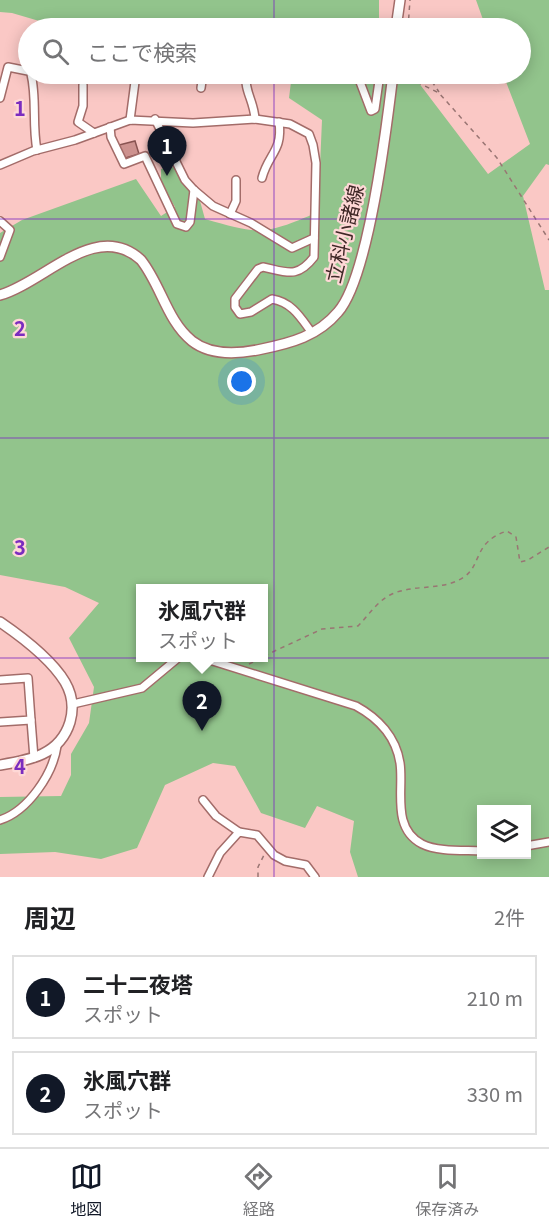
<!DOCTYPE html>
<html lang="ja">
<meta charset="utf-8">
<style>
body{margin:0;font-family:Georgia,"Noto Sans JP",serif;background:#f2f2f2;color:#202124}
.controls{position:absolute;right:18px;bottom:18px;display:grid;overflow:hidden;border-radius:0px;box-shadow:0 3px 15px #0003}
.controls button{width:54px;height:54px;display:grid;place-items:center;padding:0;border:0;border-bottom:2px solid #e0e0e0;background:#fff;color:#202124;font:30px sans-serif}
.you{position:absolute;left:242px;top:382px;width:21px;height:21px;margin:-15px;border:4px solid #fff;border-radius:50%;background:#1a73e8;box-shadow:0 0 0 9px #1a73e833}
.badge{display:grid;place-items:center;width:39px;height:39px;border-radius:50%;background:#111827;color:#fff;font-size:20px;font-weight:700}
.pin{position:absolute;translate:-50% -50px;filter:drop-shadow(0 2px 3px #0008)}
.pin::after{content:'';position:absolute;top:32px;width:21px;height:18px;background:inherit;clip-path:polygon(0 0,100% 0,50% 100%)}
.popup{position:absolute;left:136px;top:584px;width:132px;height:78px;box-sizing:border-box;display:grid;place-content:center;border-radius:0px;background:#fff;filter:drop-shadow(0 2px 4px #0005);font-size:20px;white-space:nowrap;color:#757577}
.popup b{font-size:22px;color:#202124}
.popup::after{content:'';position:absolute;left:50%;top:100%;margin-left:-12px;border:12px solid transparent;border-top-color:#fff}
.list{margin:0;padding:0;list-style:none}
h2{display:flex;justify-content:space-between;align-items:center;height:78px;margin:0;padding:0 24px;font-size:26px}
h2 small{font-size:20px;font-weight:400;color:#757577}
.list li{display:grid;grid-template-columns:39px 1fr auto;gap:18px;align-items:center;box-sizing:border-box;height:84px;margin:0 12px 12px;padding:0 12px;border:2px solid #e0e0e0;border-radius:0px}
.list b{display:block;font-size:22px;white-space:nowrap}
.list p{margin:0;font-size:20px;white-space:nowrap;color:#757577}
.list em{font-size:20px;font-style:normal;color:#757577}
.icon{flex:none;width:33px;height:33px;fill:none;stroke:currentColor;stroke-width:2;stroke-linecap:round;stroke-linejoin:round}
.map{position:relative;flex:none;width:549px;height:877px;overflow:hidden}
.search{position:absolute;background:#fff;box-shadow:0 3px 15px #0003;left:18px;right:18px;top:18px;height:66px;display:flex;align-items:center;gap:15px;box-sizing:border-box;padding:0 21px;border-radius:33px;color:#757577;font-size:22px}
.sheet{height:270px;background:#fff}
nav{display:flex;justify-content:space-around;align-items:center;box-sizing:border-box;height:84px;border-top:2px solid #e0e0e0;background:#fff;font-size:16px;color:#757577}
nav a{display:grid;justify-items:center;gap:3px}
nav .on{color:#111827}
.map>svg:first-child{display:block}
.green{fill:#92c48c;fill-rule:evenodd}
.building{fill:#cd928f;stroke:#885351;stroke-width:1.5}
.lines{fill:none;stroke-linecap:round;stroke-linejoin:round}
.minor-casing{stroke:#a36c69;stroke-width:10}
.major-casing{stroke:#a36c69;stroke-width:12}
.path{stroke:#997573;stroke-width:1.5;stroke-dasharray:4.5 4.5;stroke-linecap:butt}
.minor{stroke:#fff;stroke-width:7}
.major{stroke:#fff;stroke-width:9}
.grid{fill:none;stroke:#7b2cbf;stroke-width:1.5;stroke-opacity:0.55}
.labels{text-anchor:middle;stroke-width:4.5;stroke-linejoin:round;paint-order:stroke}
.street-label{font-size:20px;fill:#3f2726;stroke:#fed8d6}
.grid-label{font-size:20px;text-anchor:middle;font-weight:bold;fill:#7b2cbf;stroke:#fed8d6;stroke-width:4.5;stroke-linejoin:round;paint-order:stroke}
</style>
<div class="map">
<svg width="549" height="877" viewBox="0 0 549 877">
<rect width="100%" height="100%" fill="#fac8c5"/>
<!-- green -->
<g class="green">
<polygon points="0,0 379,0 379,28 63,28 12,13 0,12"/>
<path d="M476,0H549V165L546,164L523,196L545,290H549V877H358L350,852L354,821L317,806L305,828L261,813L235,766L213,763L165,785L137,848L101,859L55,852L0,854V797L61,796L71,775V754L89,723L94,687L69,638L99,603L65,587L0,575V233L22,220L136,179L161,216L175,207L161,183V169L173,167L200,201L205,219C260,235 265,235 318,212L322,120L289,98L292,74H412L488,174L530,144L503,74H520V28H486ZM140,588H264V658H140ZM482,810H526V854H482Z"/>
</g>
<!-- building -->
<polygon class="building" points="135,141 139,154 122,159 119,145"/>
<g class="lines">
<defs>
<g id="minor">
<path d="M31,74C37,98 32,125 37,150"/>
<path d="M246,74C244,91 254,101 255,119"/>
<polyline points="357,74 371,111 375,109 380,74"/>
<polyline points="83,85 83,106 78,122 94,133"/>
<polyline points="201,88 203,74"/>
<polyline points="0,98 8,67 28,71"/>
<polyline points="155,119 185,180 194,190 213,206 251,223 292,248 314,238"/>
<polyline points="130,120 136,74"/>
<polyline points="110,127 111,137 124,164 145,156 177,224 186,227 190,222 194,190"/>
<path d="M0,165L33,151L75,140L130,120L193,123L255,119L290,124L309,134L313,145L316,163L314,257C297,279 287,272 263,267L258,269L235,299V307L240,314L251,312L272,299C292,302 301,318 312,333"/>
<path d="M262,178C268,154 283,151 279,122"/>
<polyline points="230,214 236,201 236,180"/>
<polyline points="0,221 10,230 0,257"/>
<path d="M203,658L356,706C378,718 396,737 400,763C404,789 391,828 422,844C438,852 464,850 482,851"/>
<polyline points="0,680 28,678 31,720 0,722"/>
<polyline points="73,704 142,688 178,658"/>
<polyline points="31,720 34,758"/>
<polyline points="203,800 216,816 239,832"/>
<path d="M0,820C28,811 53,774 57,746"/>
<polyline points="526,846 549,842"/>
<polyline points="208,877 220,853 239,832 257,835 274,855 285,861 306,865 315,877"/>
</g>
<g id="major">
<polyline points="396,28 400,0"/>
<path d="M0,295C45,282 96,219 141,260C161,285 167,321 192,341C211,356 239,354 262,349C291,343 318,336 338,312C369,277 387,124 393,74"/>
<path d="M0,622C22,637 51,659 65,682C72,694 74,708 70,722C60,755 30,760 0,765"/>
</g>
</defs>
<!-- minor casing -->
<use href="#minor" class="minor-casing"/>
<!-- major casing -->
<use href="#major" class="major-casing"/>
<!-- path -->
<g class="path">
<polyline points="408,28 410,0"/>
<polyline points="401,74 439,93 497,158 549,240"/>
<polyline points="427,74 439,92"/>
<path d="M264,656L322,629L358,626C369,615 377,601 392,594C414,584 444,591 464,577C482,565 473,542 507,531L516,537L520,562L528,560L549,547"/>
<polyline points="249,664 262,658"/>
<polyline points="258,877 258,867 264,855"/>
</g>
<!-- minor -->
<use href="#minor" class="minor"/>
<!-- major -->
<use href="#major" class="major"/>
</g>
<!-- grid -->
<path class="grid" d="M274,0V28M274,74V877M0,219H549M0,438H549M0,658H549"/>
<g class="labels">
<!-- street labels -->
<g class="street-label">
<text transform="translate(345 234) rotate(-76)" y="7">立科小諸線</text>
</g>
</g>
<g class="grid-label">
<text x="20" y="116">1</text>
<text x="20" y="336">2</text>
<text x="20" y="555">3</text>
<text x="20" y="774">4</text>
</g>
</svg>
<div class="controls">
<button><svg class="icon" aria-label="layers" viewBox="0 0 24 24"><path d="M12 4l9 5-9 5-9-5zM3 14l9 5 9-5"/></svg></button>
</div>
<div class="you"></div>
<div class="pin badge" style="left:167px;top:176px">1</div>
<div class="pin badge" style="left:202px;top:731px">2</div>
<div class="popup"><b>氷風穴群</b>スポット</div>
<div class="search"><svg class="icon" aria-label="search" viewBox="0 0 24 24"><circle cx="10" cy="10" r="6"/><path d="M15 15l6 6"/></svg>ここで検索</div>
</div>
<section class="sheet">
<h2>周辺<small>2件</small></h2>
<ul class="list">
<li><span class="badge">1</span><div><b>二十二夜塔</b><p>スポット</p></div><em>210 m</em></li>
<li><span class="badge">2</span><div><b>氷風穴群</b><p>スポット</p></div><em>330 m</em></li>
</ul>
</section>
<nav>
<a class="on"><svg class="icon" aria-label="map" viewBox="0 0 24 24"><path d="M3 6l6-2 6 2 6-2v14l-6 2-6-2-6 2zM9 4v14M15 6v14"/></svg>地図</a>
<a><svg class="icon" aria-label="directions" viewBox="0 0 24 24"><path d="M12 3l9 9-9 9-9-9zM9 14v-3h6M13 9l2 2-2 2"/></svg>経路</a>
<a><svg class="icon" aria-label="saved" viewBox="0 0 24 24"><path d="M7 4h10v16l-5-4-5 4z"/></svg>保存済み</a>
</nav>
